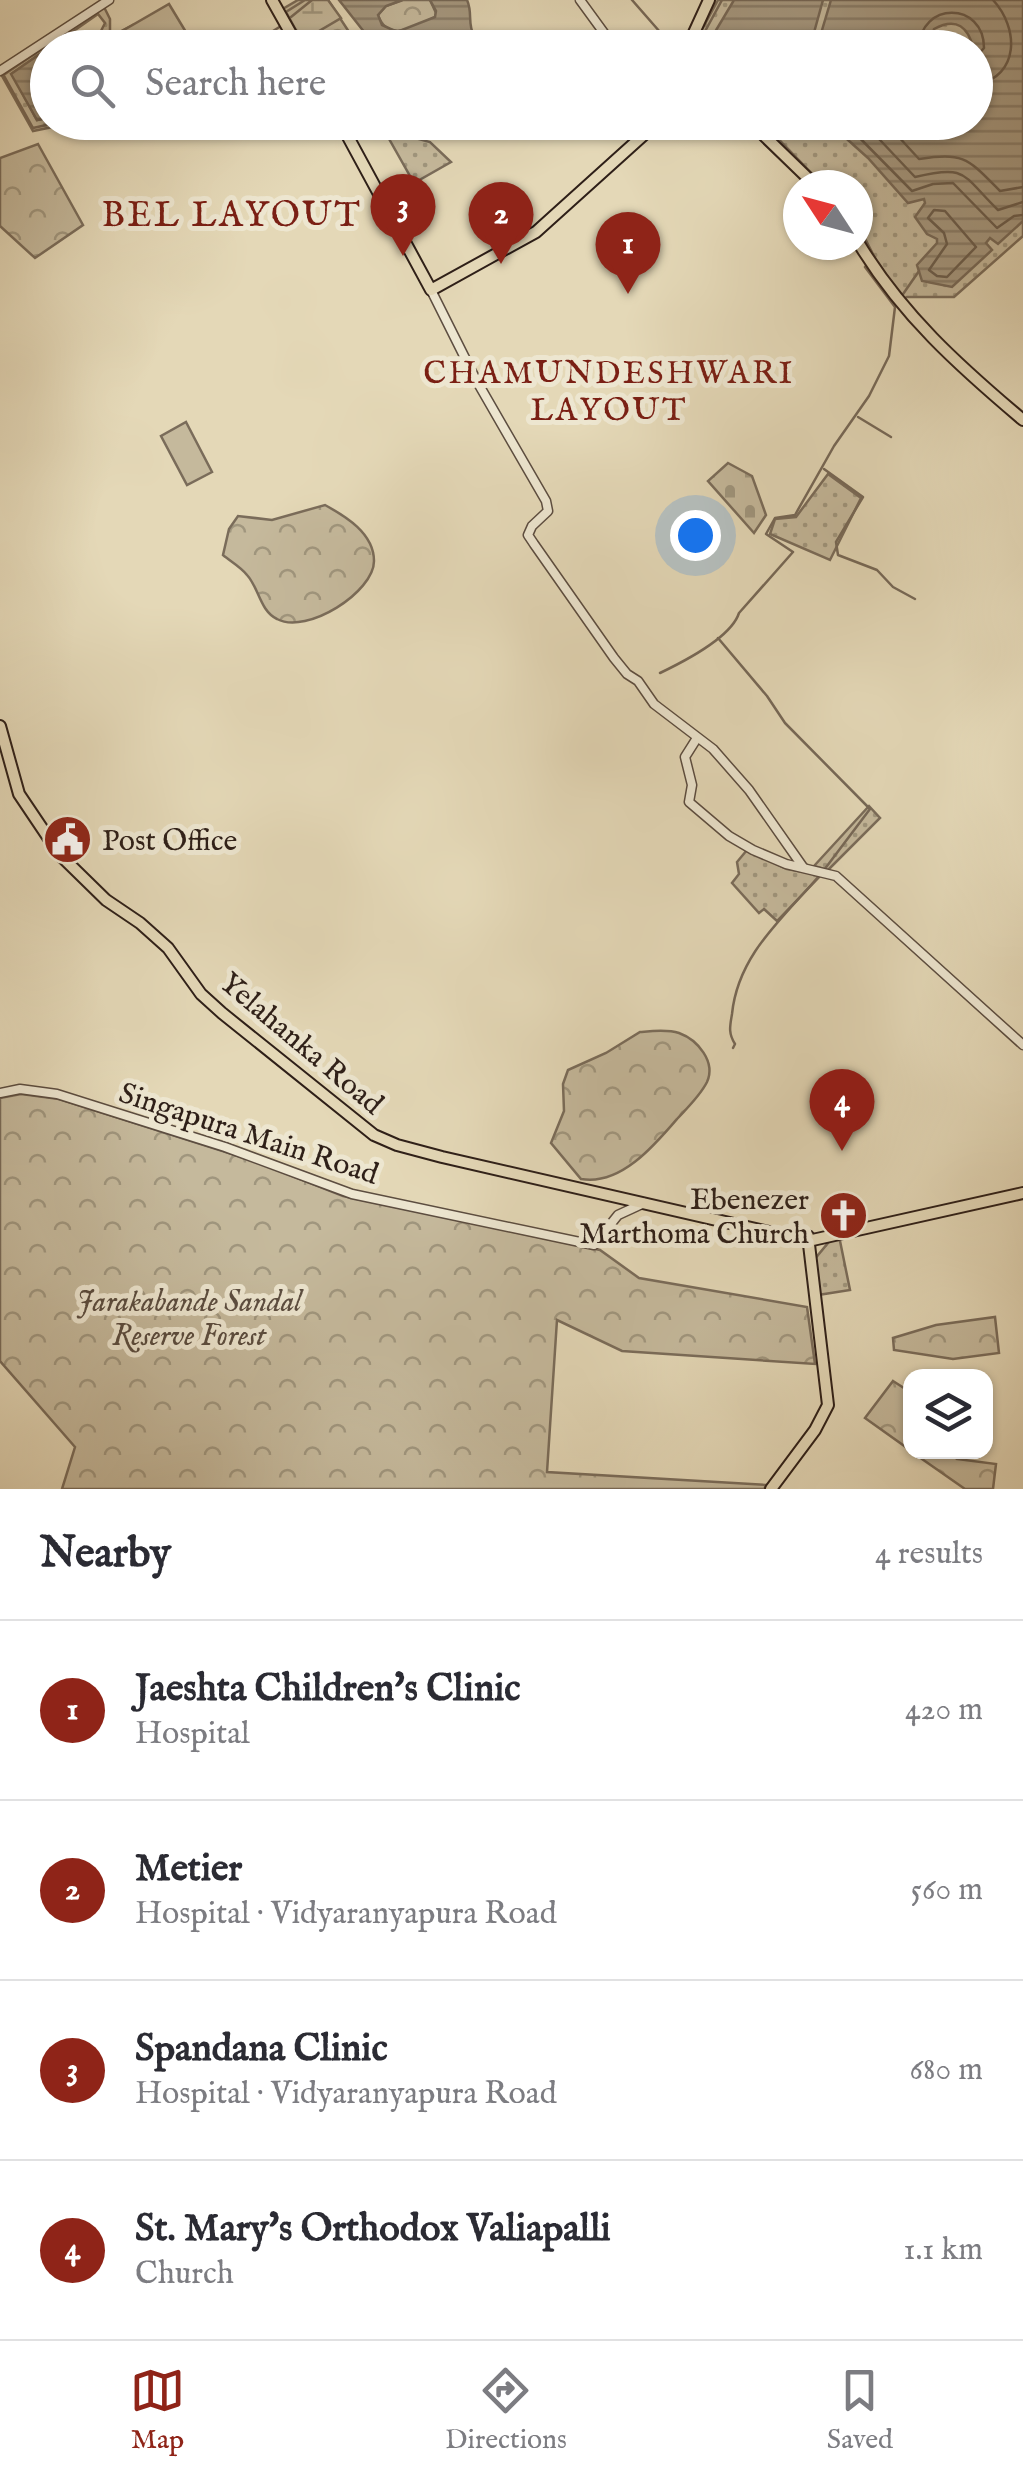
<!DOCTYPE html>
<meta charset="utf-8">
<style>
body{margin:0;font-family:"IM FELL English",serif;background:#f2f2f3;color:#2b2b33}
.controls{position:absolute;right:30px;bottom:30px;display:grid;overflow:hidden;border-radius:20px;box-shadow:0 2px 8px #0004}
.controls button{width:90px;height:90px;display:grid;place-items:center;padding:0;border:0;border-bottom:2px solid #e1e1e2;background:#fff;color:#2b2b33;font:50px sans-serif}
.compass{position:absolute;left:783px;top:170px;width:90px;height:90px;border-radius:50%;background:#fff;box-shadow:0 2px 8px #0004;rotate:306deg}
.you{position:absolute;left:695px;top:535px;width:35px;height:35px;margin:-25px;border:8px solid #fff;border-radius:50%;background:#1a73e8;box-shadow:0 0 0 15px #1a73e833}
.badge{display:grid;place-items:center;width:65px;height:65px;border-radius:50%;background:#8f2418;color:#fff;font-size:32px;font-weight:700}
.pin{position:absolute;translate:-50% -82px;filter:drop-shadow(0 2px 5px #0008)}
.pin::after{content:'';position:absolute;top:52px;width:35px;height:30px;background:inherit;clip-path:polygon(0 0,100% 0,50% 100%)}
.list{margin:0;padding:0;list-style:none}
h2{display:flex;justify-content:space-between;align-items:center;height:130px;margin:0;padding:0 40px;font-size:42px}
h2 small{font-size:32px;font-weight:400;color:#7c7c81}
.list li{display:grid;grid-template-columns:65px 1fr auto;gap:30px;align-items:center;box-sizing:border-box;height:180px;padding:0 40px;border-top:2px solid #e1e1e2}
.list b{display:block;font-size:38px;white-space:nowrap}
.list p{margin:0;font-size:32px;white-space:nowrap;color:#7c7c81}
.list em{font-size:32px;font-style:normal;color:#7c7c81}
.icon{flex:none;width:55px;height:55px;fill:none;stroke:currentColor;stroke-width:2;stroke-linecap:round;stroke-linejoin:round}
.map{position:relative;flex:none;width:1023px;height:1489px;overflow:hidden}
.search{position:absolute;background:#fff;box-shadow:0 2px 8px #0004;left:30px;right:30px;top:30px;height:110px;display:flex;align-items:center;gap:25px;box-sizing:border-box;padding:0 35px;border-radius:55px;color:#7c7c81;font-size:38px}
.sheet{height:850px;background:#fff}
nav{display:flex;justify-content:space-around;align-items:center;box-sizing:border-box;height:140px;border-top:2px solid #e1e1e2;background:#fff;font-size:28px;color:#7c7c81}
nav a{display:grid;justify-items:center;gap:5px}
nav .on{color:#8f2418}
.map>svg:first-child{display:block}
.green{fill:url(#green-dots);stroke:#7a6c5a;stroke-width:2.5}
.forest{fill:url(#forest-crowns);stroke:#7a6c5a;stroke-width:2.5}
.wetland{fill:url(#wetland-marsh);stroke:#7a6c5a;stroke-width:2.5}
.cemetery{fill:url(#cemetery-stones);stroke:#7a6c5a;stroke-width:2.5}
.pitch{fill:#c5b99c;stroke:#7a6c5a;stroke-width:2.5}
.water{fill:url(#water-rules);stroke:#766857;stroke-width:2.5}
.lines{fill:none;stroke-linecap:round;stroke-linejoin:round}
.shore{stroke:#6a5c4c;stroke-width:2.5}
.stream{stroke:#766857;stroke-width:2.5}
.minor-casing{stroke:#5c4d40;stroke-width:11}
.major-casing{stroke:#2e1f18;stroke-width:14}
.minor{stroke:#ede6d0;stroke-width:8}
.major{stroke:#e4d8b7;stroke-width:10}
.labels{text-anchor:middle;stroke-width:10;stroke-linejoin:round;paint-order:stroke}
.poi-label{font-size:30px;fill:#2e1f18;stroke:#ede6d0;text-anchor:start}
.street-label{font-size:30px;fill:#2e1f18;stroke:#ede6d0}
.park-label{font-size:30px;font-style:italic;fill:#5b4d40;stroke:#ede6d0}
.neighbourhood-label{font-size:32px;letter-spacing:2.5px;fill:#7a1f14;stroke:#ede6d0}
.quarter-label{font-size:35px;letter-spacing:2.5px;fill:#7a1f14;stroke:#ede6d0}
</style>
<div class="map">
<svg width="1023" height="1489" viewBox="0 0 1023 1489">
<defs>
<pattern id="green-dots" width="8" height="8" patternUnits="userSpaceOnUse" patternTransform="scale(2.5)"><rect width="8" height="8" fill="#c5b99c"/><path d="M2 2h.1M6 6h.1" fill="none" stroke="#a0967e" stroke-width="1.8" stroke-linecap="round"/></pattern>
<pattern id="forest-crowns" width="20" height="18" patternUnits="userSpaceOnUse" patternTransform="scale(2.5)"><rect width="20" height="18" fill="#c5b99c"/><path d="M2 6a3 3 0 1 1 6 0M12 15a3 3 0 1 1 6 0" fill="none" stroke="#a0967e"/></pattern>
<pattern id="wetland-marsh" width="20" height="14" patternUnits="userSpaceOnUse" patternTransform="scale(2.5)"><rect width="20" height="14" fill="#c5b99c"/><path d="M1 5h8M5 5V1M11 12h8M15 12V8" fill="none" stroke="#a0967e"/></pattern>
<pattern id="cemetery-stones" width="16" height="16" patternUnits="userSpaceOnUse" patternTransform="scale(2.5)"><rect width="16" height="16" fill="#c5b99c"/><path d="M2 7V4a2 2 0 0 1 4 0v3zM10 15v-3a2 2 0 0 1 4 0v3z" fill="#a0967e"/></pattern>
<pattern id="water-rules" width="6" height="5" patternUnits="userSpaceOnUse" patternTransform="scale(2.5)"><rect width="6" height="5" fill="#a69981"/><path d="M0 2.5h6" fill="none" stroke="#887c69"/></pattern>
</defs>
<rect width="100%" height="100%" fill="#e4d8b7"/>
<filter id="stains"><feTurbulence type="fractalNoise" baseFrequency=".002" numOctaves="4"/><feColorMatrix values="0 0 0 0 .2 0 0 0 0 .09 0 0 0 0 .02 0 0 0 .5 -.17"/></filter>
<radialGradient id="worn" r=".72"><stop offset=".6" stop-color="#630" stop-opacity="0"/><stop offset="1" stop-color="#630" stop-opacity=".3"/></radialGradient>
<!-- green -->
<g class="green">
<polygon points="718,0 1023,0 1023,236 954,297 907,297 900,301 858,230 858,185 821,185 760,123 976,122 976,48 692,48"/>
<polygon points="104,7 110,19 110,37 133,25 145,47 104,47 99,35 105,23 98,14 12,74 37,120 47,118 48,122 72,123 33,131 2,76"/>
<polygon points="404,135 430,142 451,162 414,183 388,137"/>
<polygon points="828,474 861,498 830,560 770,534 775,519 796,517"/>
<polygon points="869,806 880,818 828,870 814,866"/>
<polygon points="747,850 787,869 821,875 777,921 764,909 759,913 732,883 739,874 737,862"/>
<polygon points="839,1236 850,1290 818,1295 814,1260 833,1237"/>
</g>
<!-- forest -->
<g class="forest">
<polygon points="298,0 328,0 359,47 302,47 281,10"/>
<path d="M403,0H430L436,13L435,17C416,27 387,43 378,15L386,6Z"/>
<polygon points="38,144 83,225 35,258 0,226 0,158"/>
<path d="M325,505C345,516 374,533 374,561C374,592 307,635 277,619C260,611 259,588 247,575C241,567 230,561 223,555L229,529L238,516L272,520Z"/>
<path d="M640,1032C652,1031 667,1029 679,1033C698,1040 716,1062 707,1082C700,1096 687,1108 677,1119C654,1146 620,1186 581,1179L551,1143L564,1111L563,1084L568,1070L606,1053Z"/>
<polygon points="21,1094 59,1099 257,1162 343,1196 600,1250 639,1278 807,1307 815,1364 622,1351 557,1320 547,1472 767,1485 764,1489 62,1489 75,1447 0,1361 0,1098"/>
<polygon points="995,1317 999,1353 953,1359 894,1350 893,1338 936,1325"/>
<polygon points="893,1381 910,1392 910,1450 865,1418"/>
<polygon points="912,1452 958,1452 957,1459 996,1464 993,1489 965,1489"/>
</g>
<!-- wetland -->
<polygon class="wetland" points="305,0 328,0 341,18 302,41 286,12"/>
<!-- cemetery -->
<polygon class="cemetery" points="728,463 752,476 766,515 754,533 708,481"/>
<!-- pitch -->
<g class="pitch">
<polygon points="169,4 195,47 113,47 110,38"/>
<polygon points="186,422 212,472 187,485 161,436"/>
</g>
<!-- water -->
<g class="water">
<path d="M339,0H402L386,6L378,15L382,25L397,32L435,17L436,11L430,0H467C473,13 467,23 474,36L485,34L494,47H438L425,35L420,42L422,47H376Z"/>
<polygon points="734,0 823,0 810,47 706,47"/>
<path d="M831,0H1023V221L998,244L990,238L986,243L992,250L952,287L922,281L917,265L937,243V239L927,234L915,217L925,203L924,199L908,203L868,158L829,123L976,122C976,99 987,0 934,29L929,47H817Z"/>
<polygon points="47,49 47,118 37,120 11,74"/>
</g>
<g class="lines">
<!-- shore -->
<g class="shore">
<path d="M919,48C920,1 984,1 984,48L976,57"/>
<path d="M976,85C1020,76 1019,28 993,0"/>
<polyline points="844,122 912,191 933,184 953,183 997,228 1014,216 1023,215"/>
<path d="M863,122L915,177C968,164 962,175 998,210L1023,202"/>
<path d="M885,122L919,159C965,152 968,159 1000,191L1023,187"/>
<polygon points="934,210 945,211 976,247 947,277 937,276 929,270 947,244 944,233 928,218"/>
</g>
<!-- stream -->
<g class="stream">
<polyline points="632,0 674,48"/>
<polyline points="291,17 312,0"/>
<polyline points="246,48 281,26"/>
<polyline points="696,48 722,0"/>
<polyline points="0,75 3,74 33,128 60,122"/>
<polyline points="762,122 823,185"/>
<polyline points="858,225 875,258"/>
<polyline points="901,297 919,271"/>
<polyline points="858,417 891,437"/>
<polyline points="824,469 863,497 836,542 838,555 877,570 893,587 915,599"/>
<polyline points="718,638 767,696 785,723 870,809 824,870"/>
<path d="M660,673C683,662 731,638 739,613L793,552L766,534L775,518L795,515L834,446L869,396L889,356L895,307L865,267L867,265"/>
<path d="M733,1048L735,1044C728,1033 730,1026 732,1014C738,955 782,919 819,876"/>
</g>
<defs>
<g id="minor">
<polyline points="580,0 615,48"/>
<polyline points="0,71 109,0"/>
<polyline points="431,290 475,378 546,501 548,511 532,526 528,535 534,544 614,658 627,674 638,681 654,704 713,749 749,790 803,867"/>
<polyline points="697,738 685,757 692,785 689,802 729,836 753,850 786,864 836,876 1023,1045"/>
<polyline points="0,1093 20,1089 57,1094 225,1147 352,1194 594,1245 618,1215 644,1203"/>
</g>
<g id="major">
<polyline points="272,0 299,48"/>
<polyline points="687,48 709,0"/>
<polyline points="340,122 431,290 536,232 658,122"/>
<polyline points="750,122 815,185"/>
<path d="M858,242C901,314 959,366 1023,420"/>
<polyline points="0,726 19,794 60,855 106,900 140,923 168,948 201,994 222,1013 374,1135 397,1145 442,1157 808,1241 1023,1193"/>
<polyline points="771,1489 815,1430 828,1405 808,1236"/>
</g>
</defs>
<!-- minor casing -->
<use href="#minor" class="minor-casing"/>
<!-- major casing -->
<use href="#major" class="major-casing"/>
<!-- minor -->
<use href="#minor" class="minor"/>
<!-- major -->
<use href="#major" class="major"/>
</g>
<!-- icons -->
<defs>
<symbol id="civic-disc" viewBox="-11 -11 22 22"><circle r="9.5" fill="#8f2418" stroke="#ede6d0"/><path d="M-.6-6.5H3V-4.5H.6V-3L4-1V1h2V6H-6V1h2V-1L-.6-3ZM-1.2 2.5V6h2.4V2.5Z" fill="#fff"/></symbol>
<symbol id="church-disc" viewBox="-11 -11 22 22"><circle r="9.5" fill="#8f2418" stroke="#ede6d0"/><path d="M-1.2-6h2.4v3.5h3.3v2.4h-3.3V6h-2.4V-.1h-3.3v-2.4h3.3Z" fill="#fff"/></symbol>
</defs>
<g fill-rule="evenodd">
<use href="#civic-disc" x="40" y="812" width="55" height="55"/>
<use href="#church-disc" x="816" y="1188" width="55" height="55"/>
</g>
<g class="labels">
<!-- poi labels -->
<g class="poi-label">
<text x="102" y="850">Post Office</text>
<text x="809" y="1209" text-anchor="end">Ebenezer<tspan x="809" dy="34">Marthoma Church</tspan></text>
</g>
<!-- street labels -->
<g class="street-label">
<text transform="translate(302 1043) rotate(40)" y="10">Yelahanka Road</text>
<text transform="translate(249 1133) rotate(18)" y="10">Singapura Main Road</text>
</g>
<!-- park labels -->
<g class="park-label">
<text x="189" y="1311">Jarakabande Sandal<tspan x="189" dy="34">Reserve Forest</tspan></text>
</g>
<!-- neighbourhood labels -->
<g class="neighbourhood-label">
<text x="609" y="383">CHAMUNDESHWARI<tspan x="609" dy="37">LAYOUT</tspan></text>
</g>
<!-- quarter labels -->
<g class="quarter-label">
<text x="232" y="226">BEL LAYOUT</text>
</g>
</g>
<rect width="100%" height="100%" filter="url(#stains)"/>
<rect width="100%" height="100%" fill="url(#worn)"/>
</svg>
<div class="controls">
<button><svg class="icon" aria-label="layers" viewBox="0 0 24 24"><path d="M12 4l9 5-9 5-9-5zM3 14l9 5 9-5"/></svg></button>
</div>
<svg class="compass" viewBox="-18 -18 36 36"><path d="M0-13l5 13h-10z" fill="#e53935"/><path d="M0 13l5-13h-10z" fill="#7c7c81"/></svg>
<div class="you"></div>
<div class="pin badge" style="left:628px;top:294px">1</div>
<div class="pin badge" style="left:501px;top:264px">2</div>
<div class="pin badge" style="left:403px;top:256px">3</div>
<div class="pin badge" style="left:842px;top:1151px">4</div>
<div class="search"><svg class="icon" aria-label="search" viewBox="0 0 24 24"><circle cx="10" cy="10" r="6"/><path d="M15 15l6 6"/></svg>Search here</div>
</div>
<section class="sheet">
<h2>Nearby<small>4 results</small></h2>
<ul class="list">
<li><span class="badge">1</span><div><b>Jaeshta Children's Clinic</b><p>Hospital</p></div><em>420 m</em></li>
<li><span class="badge">2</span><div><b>Metier</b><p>Hospital · Vidyaranyapura Road</p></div><em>560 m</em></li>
<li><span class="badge">3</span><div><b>Spandana Clinic</b><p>Hospital · Vidyaranyapura Road</p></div><em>680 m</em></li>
<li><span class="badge">4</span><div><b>St. Mary's Orthodox Valiapalli</b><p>Church</p></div><em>1.1 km</em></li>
</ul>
</section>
<nav>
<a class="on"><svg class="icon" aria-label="map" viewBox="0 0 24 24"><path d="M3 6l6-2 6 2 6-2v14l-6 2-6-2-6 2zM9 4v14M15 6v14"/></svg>Map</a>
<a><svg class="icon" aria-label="directions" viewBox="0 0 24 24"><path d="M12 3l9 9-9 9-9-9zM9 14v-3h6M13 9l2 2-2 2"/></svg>Directions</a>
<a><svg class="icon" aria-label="saved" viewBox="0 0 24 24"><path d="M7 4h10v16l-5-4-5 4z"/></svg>Saved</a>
</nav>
